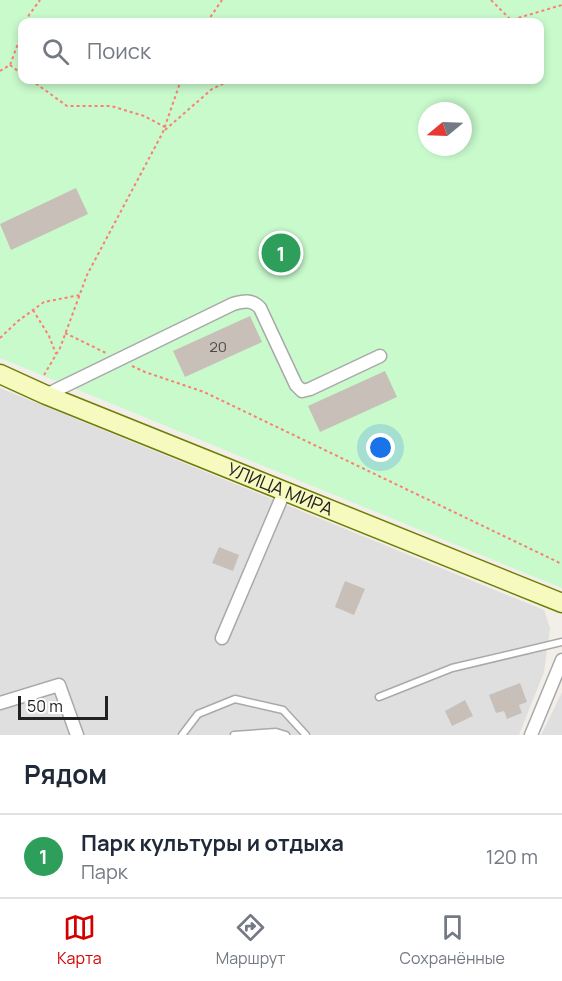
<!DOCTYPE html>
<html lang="ru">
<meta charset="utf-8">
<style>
body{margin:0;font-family:Manrope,sans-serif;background:#f2f2f3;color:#1f2937}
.compass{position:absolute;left:418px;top:102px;width:54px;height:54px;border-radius:50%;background:#fff;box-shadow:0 3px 9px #0003;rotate:251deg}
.scale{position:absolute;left:18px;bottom:15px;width:90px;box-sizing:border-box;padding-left:6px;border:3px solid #222;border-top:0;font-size:16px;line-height:21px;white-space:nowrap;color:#222;-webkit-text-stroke:4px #fff;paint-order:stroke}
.you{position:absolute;left:381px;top:448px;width:21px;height:21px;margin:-15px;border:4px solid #fff;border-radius:50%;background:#1a73e8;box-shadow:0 0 0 9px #1a73e833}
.badge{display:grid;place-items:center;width:39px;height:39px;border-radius:50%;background:#d40000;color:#fff;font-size:20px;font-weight:700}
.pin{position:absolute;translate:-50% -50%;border:3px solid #fff;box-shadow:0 2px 6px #0006}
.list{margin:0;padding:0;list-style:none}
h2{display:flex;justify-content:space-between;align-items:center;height:78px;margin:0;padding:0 24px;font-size:26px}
h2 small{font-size:20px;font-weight:400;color:#747a83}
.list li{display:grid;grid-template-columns:39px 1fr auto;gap:18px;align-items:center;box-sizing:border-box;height:84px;padding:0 24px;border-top:2px solid #e0e1e3}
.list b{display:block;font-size:22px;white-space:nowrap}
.list p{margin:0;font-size:20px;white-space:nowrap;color:#747a83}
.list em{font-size:20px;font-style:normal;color:#747a83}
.icon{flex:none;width:33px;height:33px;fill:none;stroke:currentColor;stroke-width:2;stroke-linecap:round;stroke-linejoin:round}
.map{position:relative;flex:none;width:562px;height:735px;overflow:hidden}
.search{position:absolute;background:#fff;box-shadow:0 3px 9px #0003;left:18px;right:18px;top:18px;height:66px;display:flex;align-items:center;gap:15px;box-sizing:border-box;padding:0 21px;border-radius:12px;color:#747a83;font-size:22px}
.sheet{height:162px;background:#fff}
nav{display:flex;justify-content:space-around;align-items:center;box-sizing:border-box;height:84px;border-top:2px solid #e0e1e3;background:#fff;font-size:16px;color:#747a83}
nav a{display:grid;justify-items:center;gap:3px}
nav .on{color:#d40000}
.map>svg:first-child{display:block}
.residential{fill:#e0dfdf}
.park{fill:#c8facc;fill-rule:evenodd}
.building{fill:#c7bfb8}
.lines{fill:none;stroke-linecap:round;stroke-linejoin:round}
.lane-casing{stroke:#a9a9a9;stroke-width:9}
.street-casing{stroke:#a9a9a9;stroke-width:15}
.secondary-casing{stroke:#707d05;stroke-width:21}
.path{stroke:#fa8072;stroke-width:2;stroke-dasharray:3 3;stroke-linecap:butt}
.lane{stroke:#fff;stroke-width:6}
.street{stroke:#fff;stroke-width:12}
.secondary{stroke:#f7fabf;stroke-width:18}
.labels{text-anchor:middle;stroke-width:6;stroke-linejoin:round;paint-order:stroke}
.number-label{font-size:15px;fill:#4b4948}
.street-label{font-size:18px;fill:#222;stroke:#fff}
</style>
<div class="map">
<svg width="562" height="735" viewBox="0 0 562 735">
<rect width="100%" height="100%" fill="#f2efe9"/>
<!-- residential -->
<g class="residential">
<polygon points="0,388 544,610 550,628 544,672 519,735 0,735"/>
<polygon points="562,692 562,735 541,735 547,723"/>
</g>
<!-- park -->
<path class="park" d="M0,0H562V588L0,358ZM22,22H540V80H22ZM427,111H463V147H427Z"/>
<!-- building -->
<g class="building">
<polygon points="76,188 88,214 11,250 0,224"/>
<polygon points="250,316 262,342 185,377 173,351"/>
<polygon points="385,371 397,397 320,432 308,406"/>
<polygon points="219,547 239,555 233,571 212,563"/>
<polygon points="345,581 365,589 354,615 335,607"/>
<polygon points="520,683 527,702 519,705 522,713 507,719 504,711 496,713 489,695"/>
<polygon points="465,700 473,716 452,726 445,711"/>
</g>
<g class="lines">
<defs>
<g id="lane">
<polyline points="379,697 452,668 562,642"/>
<polyline points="182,735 198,714 235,699 283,710 306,735"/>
<polyline points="234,735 276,732 286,735"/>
</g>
<g id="street">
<path d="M46,395L233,304C243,301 252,299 260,308L296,385L302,391L310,389L380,356"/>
<polyline points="222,638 285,490"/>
<polyline points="0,703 59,685 77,735"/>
<polyline points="531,735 562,660"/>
</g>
<g id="secondary">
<path id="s1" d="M0,374L46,395L562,603"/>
</g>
</defs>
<!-- lane casing -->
<use href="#lane" class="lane-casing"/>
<!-- street casing -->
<use href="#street" class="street-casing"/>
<!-- secondary casing -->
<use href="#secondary" class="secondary-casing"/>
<!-- path -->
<g class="path">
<polyline points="491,0 511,20 562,5"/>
<polyline points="26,22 29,15 40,0"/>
<polyline points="207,22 222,0"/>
<polyline points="10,65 22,74"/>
<polyline points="0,71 10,65 22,33"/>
<polyline points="31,80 67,106 111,106 144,116 165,127"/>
<polyline points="165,130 212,89 231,80"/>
<polyline points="33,310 49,336 56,354"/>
<polyline points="65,333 106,353"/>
<polyline points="0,338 18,321 44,302 80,295"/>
<polyline points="132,366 145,372 204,392 562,564"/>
<polyline points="44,375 60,348 87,275 163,132 181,80"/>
</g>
<!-- lane -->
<use href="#lane" class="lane"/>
<!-- street -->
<use href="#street" class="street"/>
<!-- secondary -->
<use href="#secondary" class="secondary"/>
</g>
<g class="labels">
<!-- number labels -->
<g class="number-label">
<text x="218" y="352">20</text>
</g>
<!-- street labels -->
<g class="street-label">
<text dy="6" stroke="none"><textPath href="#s1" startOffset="303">УЛИЦА МИРА</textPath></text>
</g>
</g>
</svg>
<svg class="compass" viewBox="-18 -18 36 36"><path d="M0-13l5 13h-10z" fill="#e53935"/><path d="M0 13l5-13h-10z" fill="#747a83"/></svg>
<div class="scale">50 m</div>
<div class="you"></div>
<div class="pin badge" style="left:281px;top:253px;background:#2e9e5b">1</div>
<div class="search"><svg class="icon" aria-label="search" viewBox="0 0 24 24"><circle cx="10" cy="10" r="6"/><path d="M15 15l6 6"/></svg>Поиск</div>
</div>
<section class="sheet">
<h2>Рядом<small></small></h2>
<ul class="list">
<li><span class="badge" style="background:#2e9e5b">1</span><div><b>Парк культуры и отдыха</b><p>Парк</p></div><em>120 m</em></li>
</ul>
</section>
<nav>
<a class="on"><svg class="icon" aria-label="map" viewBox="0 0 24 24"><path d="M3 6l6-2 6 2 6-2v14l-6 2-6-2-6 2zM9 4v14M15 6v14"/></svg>Карта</a>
<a><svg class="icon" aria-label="directions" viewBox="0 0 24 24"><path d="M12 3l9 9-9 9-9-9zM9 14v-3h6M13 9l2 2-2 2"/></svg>Маршрут</a>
<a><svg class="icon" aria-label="saved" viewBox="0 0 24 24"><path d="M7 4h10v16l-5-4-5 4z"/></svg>Сохранённые</a>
</nav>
